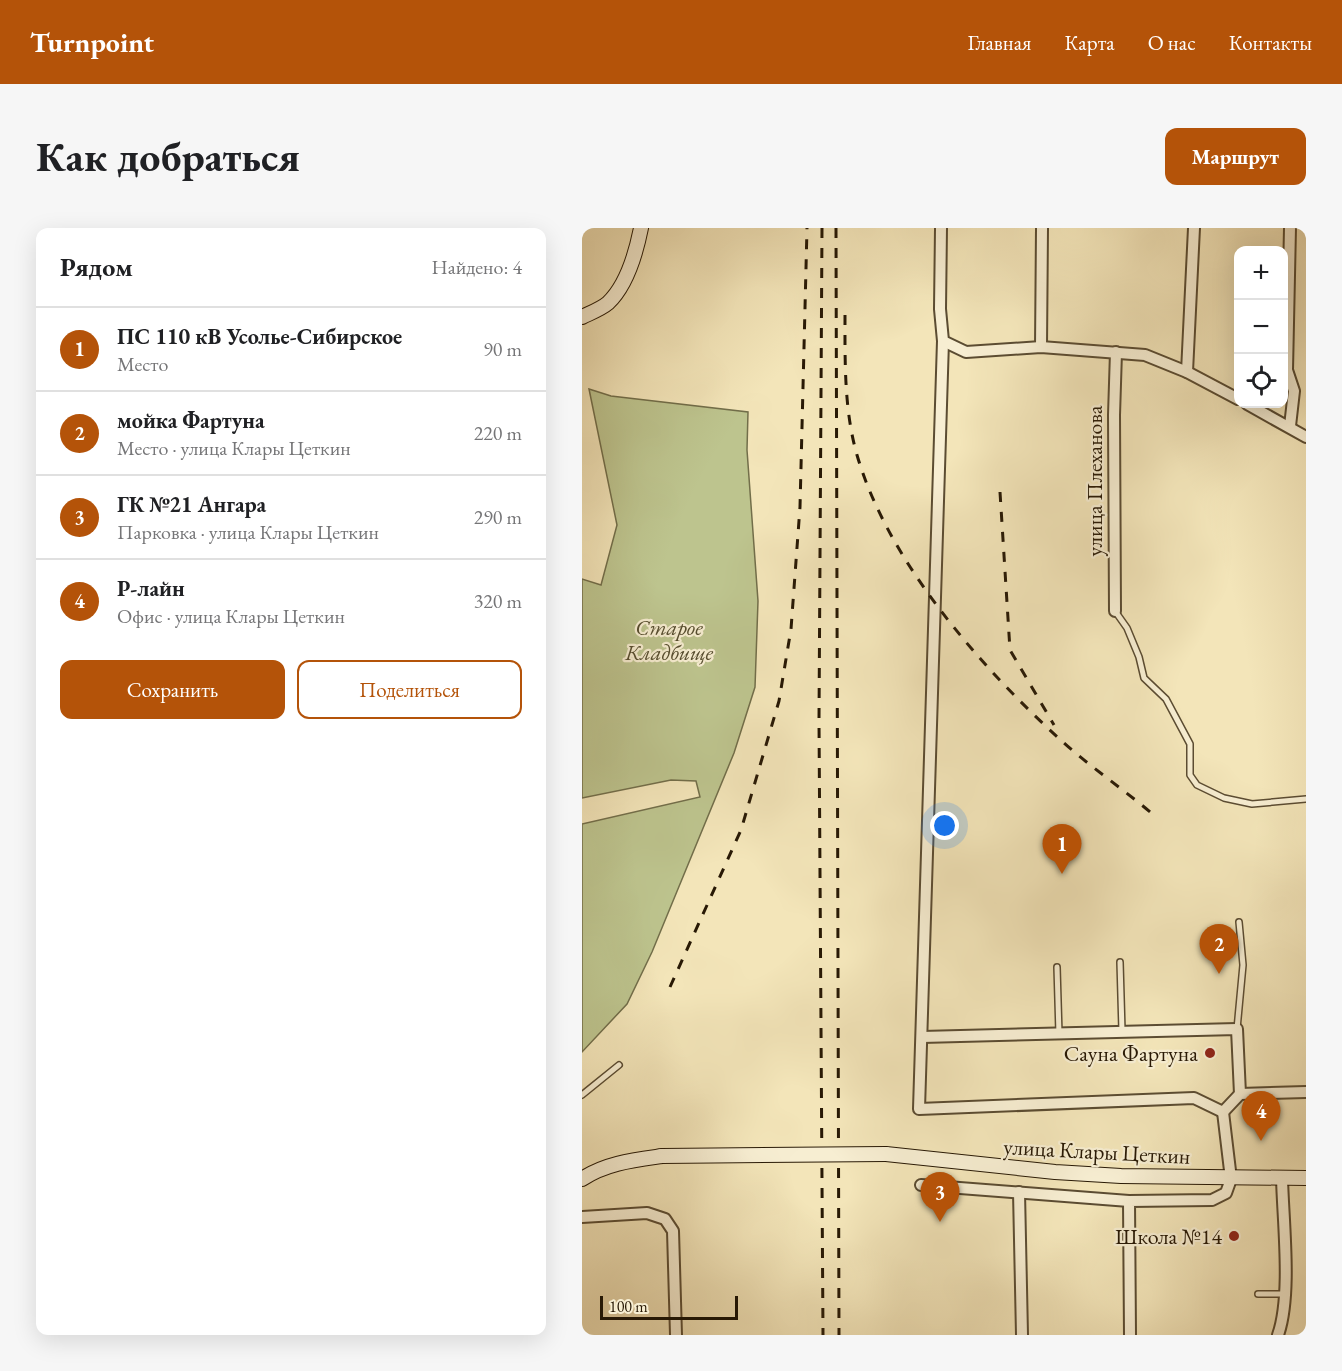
<!DOCTYPE html>
<html lang="ru">
<meta charset="utf-8">
<style>
body{margin:0;font-family:"EB Garamond",serif;background:#f6f6f6;color:#202124}
.controls{position:absolute;right:18px;top:18px;display:grid;overflow:hidden;border-radius:12px;box-shadow:0 6px 24px #0002}
.controls button{width:54px;height:54px;display:grid;place-items:center;padding:0;border:0;border-bottom:2px solid #e0e0e0;background:#fff;color:#202124;font:30px sans-serif}
.scale{position:absolute;left:18px;bottom:15px;width:138px;box-sizing:border-box;padding-left:6px;border:3px solid #281905;border-top:0;font-size:16px;line-height:21px;white-space:nowrap;color:#281905;-webkit-text-stroke:4px #f7eed2;paint-order:stroke}
.you{position:absolute;left:363px;top:598px;width:21px;height:21px;margin:-15px;border:4px solid #fff;border-radius:50%;background:#1a73e8;box-shadow:0 0 0 9px #1a73e833}
.badge{display:grid;place-items:center;width:39px;height:39px;border-radius:50%;background:#b45309;color:#fff;font-size:20px;font-weight:700}
.pin{position:absolute;translate:-50% -50px;filter:drop-shadow(0 2px 3px #0008)}
.pin::after{content:'';position:absolute;top:32px;width:21px;height:18px;background:inherit;clip-path:polygon(0 0,100% 0,50% 100%)}
.list{margin:0;padding:0;list-style:none}
h2{display:flex;justify-content:space-between;align-items:center;height:78px;margin:0;padding:0 24px;font-size:26px}
h2 small{font-size:20px;font-weight:400;color:#757577}
.list li{display:grid;grid-template-columns:39px 1fr auto;gap:18px;align-items:center;box-sizing:border-box;height:84px;padding:0 24px;border-top:2px solid #e0e0e0}
.list b{display:block;font-size:22px;white-space:nowrap}
.list p{margin:0;font-size:20px;white-space:nowrap;color:#757577}
.list em{font-size:20px;font-style:normal;color:#757577}
.actions{display:flex;gap:12px;padding:18px 24px}
.actions a{flex:1;padding:14px 0;border:2px solid #b45309;border-radius:12px;text-align:center;font-size:21px;color:#b45309}
.actions .main{background:#b45309;color:#fff}
.icon{flex:none;width:33px;height:33px;fill:none;stroke:currentColor;stroke-width:2;stroke-linecap:round;stroke-linejoin:round}
.map{position:relative;flex:none;width:724px;height:1107px;overflow:hidden;border-radius:12px}
header{display:flex;align-items:center;gap:36px;box-sizing:border-box;height:84px;padding:0 30px;background:#b45309;color:#fff}
header strong{font-size:28px}
nav{display:flex;gap:33px;margin-inline-start:auto;font-size:21px}
.intro{display:flex;align-items:center;justify-content:space-between;box-sizing:border-box;height:144px;padding:0 36px}
h1{margin:0;font-size:42px}
.button{padding:15px 27px;border-radius:12px;background:#b45309;color:#fff;font-size:21px;font-weight:700}
main{display:flex;gap:36px;padding:0 36px}
aside{flex:1;background:#fff;border-radius:12px;box-shadow:0 6px 24px #0002}
.map>svg:first-child{display:block}
.green{fill:#bdc48e;stroke:#726e4a;stroke-width:1.5}
.lines{fill:none;stroke-linecap:round;stroke-linejoin:round}
.lane-casing{stroke:#5b4c32;stroke-width:8}
.street-casing{stroke:#5b4c32;stroke-width:14}
.secondary-casing{stroke:#281905;stroke-width:16}
.lane{stroke:#f7eed2;stroke-width:5}
.street{stroke:#f7eed2;stroke-width:10}
.secondary{stroke:#f7eed2;stroke-width:14}
.rail{stroke:#281905;stroke-width:3;stroke-dasharray:10 10;stroke-linecap:butt}
.secondary-bridge-casing{stroke:#281905;stroke-width:16;stroke-linecap:butt}
.secondary-bridge{stroke:#f7eed2;stroke-width:14}
.poi-dot{fill:#8f2418;stroke:#f7eed2;stroke-width:2}
.labels{text-anchor:middle;stroke-width:4.5;stroke-linejoin:round;paint-order:stroke}
.street-label{font-size:22px;fill:#281905;stroke:#f7eed2}
.park-label{font-size:22px;font-style:italic;fill:#554c2e;stroke:#f7eed2}
.poi-label{font-size:22px;fill:#281905;stroke:#f7eed2;text-anchor:end}
</style>
<header>
<strong>Turnpoint</strong>
<nav><a>Главная</a><a>Карта</a><a>О нас</a><a>Контакты</a></nav>
</header>
<div class="intro"><h1>Как добраться</h1><a class="button">Маршрут</a></div>
<main>
<aside>
<h2>Рядом<small>Найдено: 4</small></h2>
<ul class="list">
<li><span class="badge">1</span><div><b>ПС 110 кВ Усолье-Сибирское</b><p>Место</p></div><em>90 m</em></li>
<li><span class="badge">2</span><div><b>мойка Фартуна</b><p>Место · улица Клары Цеткин</p></div><em>220 m</em></li>
<li><span class="badge">3</span><div><b>ГК №21 Ангара</b><p>Парковка · улица Клары Цеткин</p></div><em>290 m</em></li>
<li><span class="badge">4</span><div><b>Р-лайн</b><p>Офис · улица Клары Цеткин</p></div><em>320 m</em></li>
</ul>
<div class="actions"><a class="main">Сохранить</a><a>Поделиться</a></div>
</aside>
<div class="map">
<svg width="724" height="1107" viewBox="0 0 724 1107">
<rect width="100%" height="100%" fill="#f3e5b9"/>
<filter id="stains"><feTurbulence type="fractalNoise" baseFrequency=".00333" numOctaves="4"/><feColorMatrix values="0 0 0 0 .2 0 0 0 0 .09 0 0 0 0 .02 0 0 0 .5 -.17"/></filter>
<radialGradient id="worn" r=".72"><stop offset=".6" stop-color="#630" stop-opacity="0"/><stop offset="1" stop-color="#630" stop-opacity=".3"/></radialGradient>
<!-- green -->
<polygon class="green" points="7,161 29,168 166,184 165,222 176,373 173,459 152,525 70,724 45,776 0,824 0,596 118,569 114,553 89,552 0,570 0,351 19,357 35,297"/>
<g class="lines">
<defs>
<g id="lane">
<polyline points="533,383 545,400 557,429 562,450 584,471 608,516 608,547 615,557 642,570 670,576 724,571"/>
<polyline points="538,734 540,803"/>
<polyline points="475,739 477,806"/>
<polyline points="655,801 661,737 657,694"/>
<polyline points="0,867 37,837"/>
<polyline points="676,1066 702,1066"/>
</g>
<g id="street">
<polyline points="359,0 358,81 361,113 384,124 459,119 563,127 605,144 656,171"/>
<polyline points="361,113 337,881 612,870 641,884 658,866 724,864"/>
<polyline points="459,119 460,0"/>
<polyline points="605,144 612,0"/>
<polyline points="665,176 724,209"/>
<polyline points="708,198 712,163 705,142 708,0"/>
<polyline points="533,383 532,187 534,124"/>
<polyline points="340,809 655,801 658,866"/>
<polyline points="339,957 547,973"/>
<polyline points="437,964 440,1107"/>
<polyline points="0,989 65,985 83,991 91,1003 94,1107"/>
<polyline points="548,1107 547,973 630,972 644,965 649,951 641,884"/>
<path d="M696,1107C710,1067 701,994 700,950"/>
</g>
<g id="secondary">
<path d="M0,89C8,85 19,81 26,75C45,57 54,25 59,0"/>
<polyline points="304,926 473,944 539,948 724,950"/>
<path d="M0,951C24,935 52,932 80,928"/>
</g>
</defs>
<!-- lane casing -->
<use href="#lane" class="lane-casing"/>
<!-- street casing -->
<use href="#street" class="street-casing"/>
<!-- secondary casing -->
<use href="#secondary" class="secondary-casing"/>
<!-- lane -->
<use href="#lane" class="lane"/>
<!-- street -->
<use href="#street" class="street"/>
<!-- secondary -->
<use href="#secondary" class="secondary"/>
<!-- rail -->
<g class="rail">
<polyline points="240,0 237,492 241,1107"/>
<polyline points="254,0 257,1107"/>
<path d="M263,87C263,133 262,182 275,227C306,334 400,441 482,515C511,541 544,563 574,589"/>
<polyline points="418,264 428,422 472,497"/>
<polyline points="88,759 159,602 197,473 209,401 218,279 225,0"/>
</g>
<defs>
<polyline id="secondary-bridge" points="80,928 304,926"/>
</defs>
<!-- secondary-bridge casing -->
<use href="#secondary-bridge" class="secondary-bridge-casing"/>
<!-- secondary-bridge -->
<use href="#secondary-bridge" class="secondary-bridge"/>
</g>
<!-- markers -->
<g class="poi-dot">
<circle cx="628" cy="825" r="6"/>
<circle cx="652" cy="1008" r="6"/>
</g>
<g class="labels">
<!-- street labels -->
<g class="street-label">
<text transform="translate(512 253) rotate(-90)" y="8">улица Плеханова</text>
<text transform="translate(515 923) rotate(3)" y="8">улица Клары Цеткин</text>
</g>
<!-- park labels -->
<g class="park-label">
<text x="87" y="407">Старое<tspan x="87" dy="25">Кладбище</tspan></text>
</g>
<!-- poi labels -->
<g class="poi-label">
<text x="616" y="833">Сауна Фартуна</text>
<text x="640" y="1016">Школа №14</text>
</g>
</g>
<rect width="100%" height="100%" filter="url(#stains)"/>
<rect width="100%" height="100%" fill="url(#worn)"/>
</svg>
<div class="controls">
<button>+</button>
<button>−</button>
<button><svg class="icon" aria-label="locate" viewBox="0 0 24 24"><circle cx="12" cy="12" r="6"/><path d="M12 2v4M12 18v4M2 12h4M18 12h4"/></svg></button>
</div>
<div class="scale">100 m</div>
<div class="you"></div>
<div class="pin badge" style="left:480px;top:646px">1</div>
<div class="pin badge" style="left:637px;top:746px">2</div>
<div class="pin badge" style="left:358px;top:994px">3</div>
<div class="pin badge" style="left:679px;top:913px">4</div>
</div>
</main>
